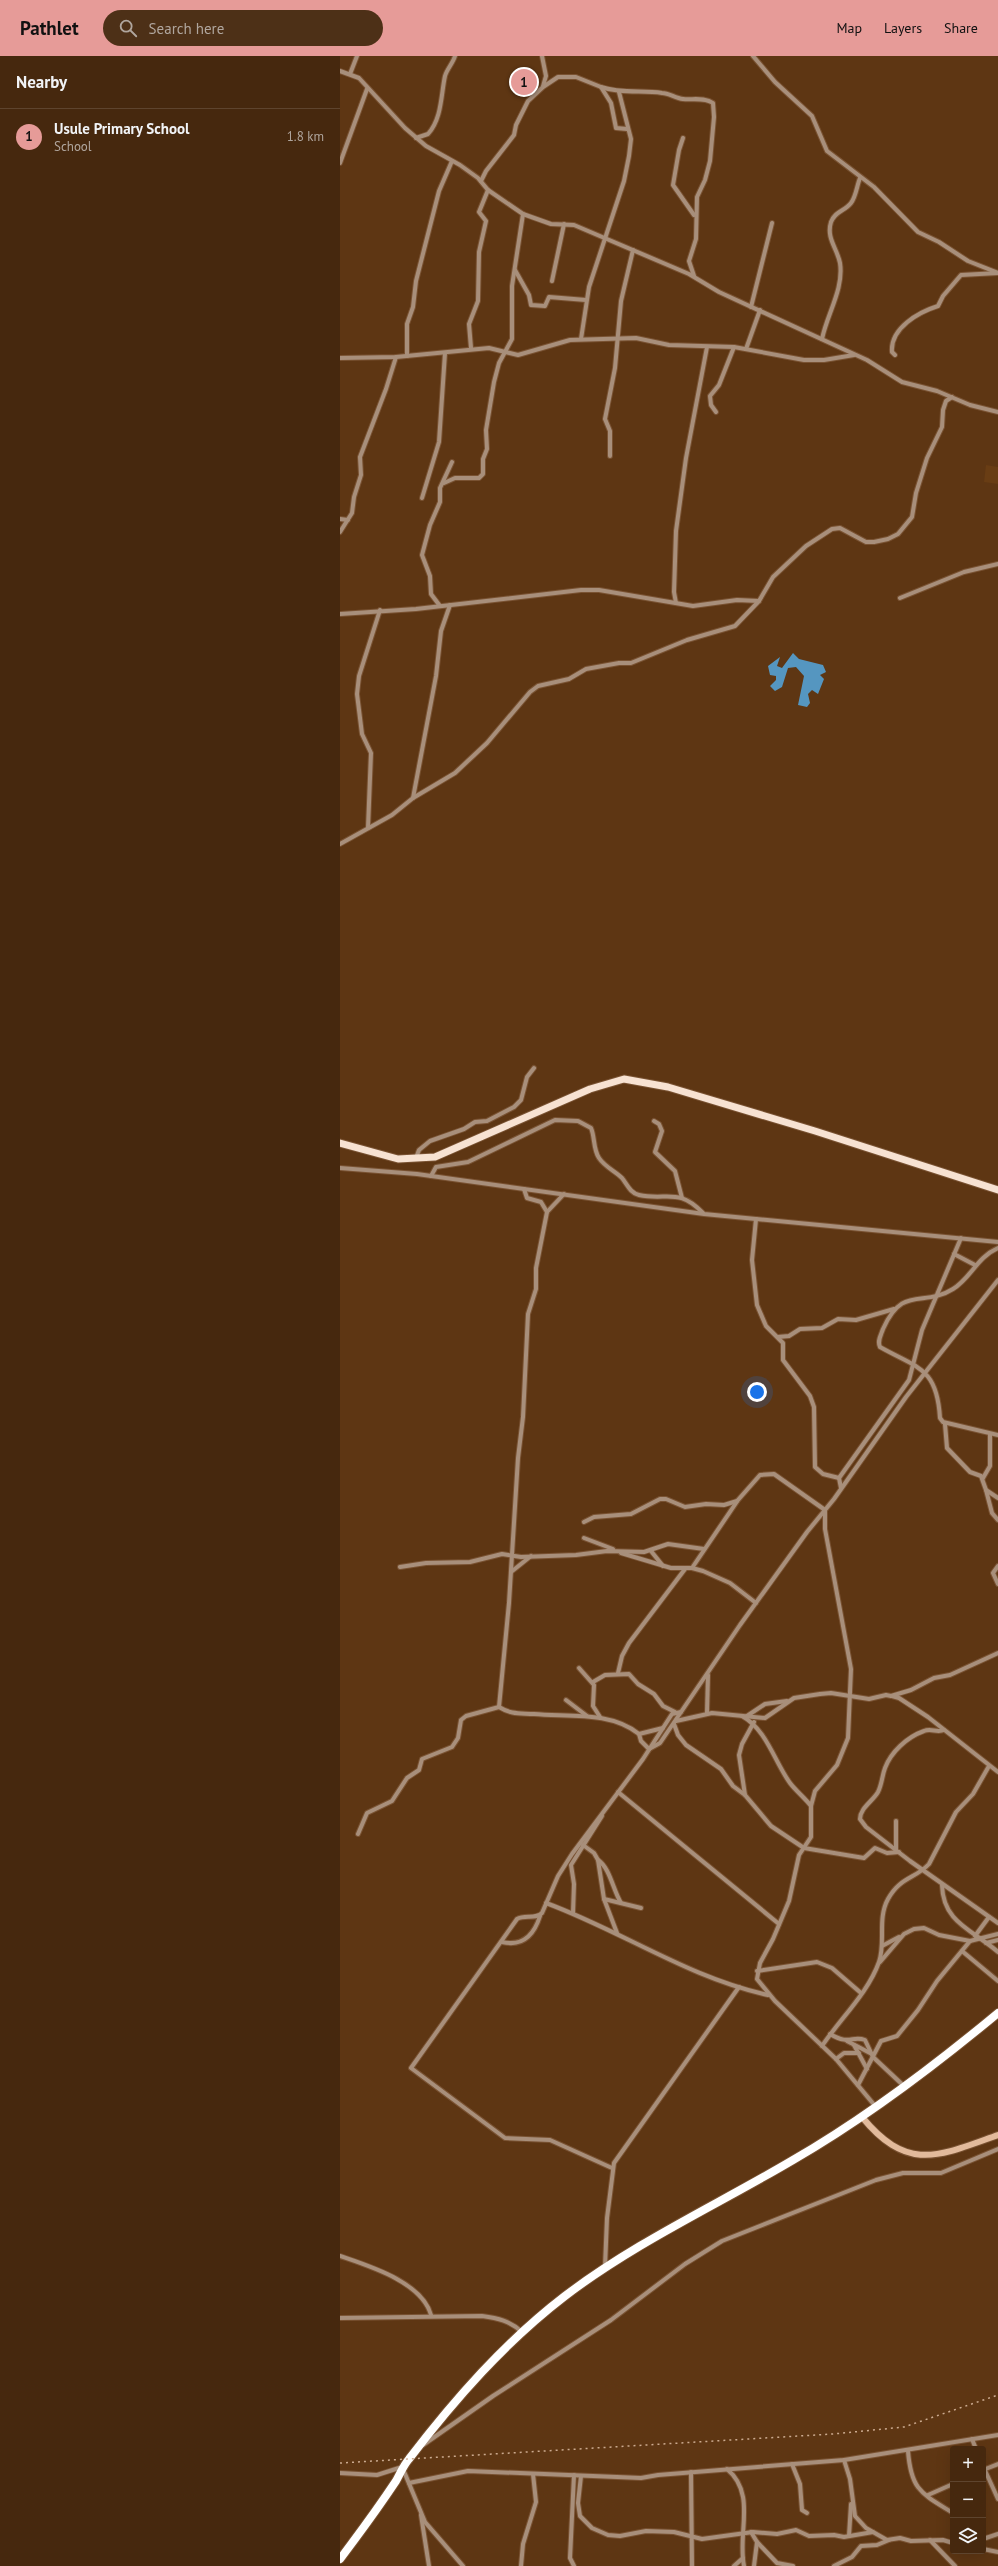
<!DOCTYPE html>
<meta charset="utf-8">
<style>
body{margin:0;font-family:"PT Sans",sans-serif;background:#4d3017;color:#f1f3f6}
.controls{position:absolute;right:12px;bottom:12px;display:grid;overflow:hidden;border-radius:4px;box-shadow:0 4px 16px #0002}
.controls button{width:36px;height:36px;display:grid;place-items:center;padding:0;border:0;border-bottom:1px solid #5e442e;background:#46280e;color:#f1f3f6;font:20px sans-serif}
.you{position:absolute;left:417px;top:1336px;width:14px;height:14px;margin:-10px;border:3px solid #fff;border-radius:50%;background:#1a73e8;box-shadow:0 0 0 6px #1a73e833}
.badge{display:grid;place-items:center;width:26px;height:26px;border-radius:50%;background:#e69b98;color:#111;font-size:13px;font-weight:700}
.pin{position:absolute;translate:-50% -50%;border:2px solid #fff;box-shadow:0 1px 4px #0006}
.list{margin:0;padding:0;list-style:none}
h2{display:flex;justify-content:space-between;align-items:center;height:52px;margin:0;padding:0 16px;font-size:17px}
h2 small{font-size:13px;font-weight:400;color:#b0a69e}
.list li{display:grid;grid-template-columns:26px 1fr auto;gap:12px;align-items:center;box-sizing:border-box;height:56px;padding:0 16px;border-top:1px solid #5e442e}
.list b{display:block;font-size:15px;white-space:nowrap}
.list p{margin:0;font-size:13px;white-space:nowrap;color:#b0a69e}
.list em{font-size:13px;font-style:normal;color:#b0a69e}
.icon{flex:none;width:22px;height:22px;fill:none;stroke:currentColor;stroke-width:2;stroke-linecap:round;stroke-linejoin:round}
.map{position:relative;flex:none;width:658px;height:2510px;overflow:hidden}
header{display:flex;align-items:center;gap:24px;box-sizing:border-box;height:56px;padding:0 20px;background:#e69b98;color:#111}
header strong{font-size:19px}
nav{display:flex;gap:22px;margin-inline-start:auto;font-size:14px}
.search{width:280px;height:36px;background:#4d3017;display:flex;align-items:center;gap:10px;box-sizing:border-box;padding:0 14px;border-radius:22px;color:#b0a69e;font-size:15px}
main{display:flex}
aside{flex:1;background:#46280e}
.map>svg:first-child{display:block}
.built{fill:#693d14}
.water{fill:#5596c0}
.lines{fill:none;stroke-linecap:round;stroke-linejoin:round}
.street-casing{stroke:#795232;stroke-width:6}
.secondary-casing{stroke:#795232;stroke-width:8}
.primary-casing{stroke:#795232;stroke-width:9}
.highway-casing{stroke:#795232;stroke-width:10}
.street{stroke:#a88f7b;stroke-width:4}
.secondary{stroke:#e2ba9b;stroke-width:6}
.primary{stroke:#f7e2d2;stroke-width:7}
.highway{stroke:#fff;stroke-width:8}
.rail{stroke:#cbaa8f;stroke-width:1.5;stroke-dasharray:2 4;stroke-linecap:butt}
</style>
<header>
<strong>Pathlet</strong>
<div class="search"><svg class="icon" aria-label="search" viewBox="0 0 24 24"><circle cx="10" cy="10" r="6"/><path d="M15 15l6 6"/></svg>Search here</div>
<nav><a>Map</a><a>Layers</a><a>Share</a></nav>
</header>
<main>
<aside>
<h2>Nearby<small></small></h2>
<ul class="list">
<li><span class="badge">1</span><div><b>Usule Primary School</b><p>School</p></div><em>1.8 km</em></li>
</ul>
</aside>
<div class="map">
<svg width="658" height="2510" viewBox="0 0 658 2510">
<rect width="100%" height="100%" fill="#5e3613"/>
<!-- built -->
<polygon class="built" points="646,409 658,411 658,428 644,426"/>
<!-- water -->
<polygon class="water" points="453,597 459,603 483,609 486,616 480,619 484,623 478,638 472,634 468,638 470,647 467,651 458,649 464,620 456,611 448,612 442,631 435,635 430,630 436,624 436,620 430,619 428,610 440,601 437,610 442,612"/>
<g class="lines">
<defs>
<g id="street">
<polyline points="202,0 206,20 203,30"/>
<polyline points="413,0 435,26 472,60 487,95 534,131 578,176 599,186 628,205 658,217"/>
<polyline points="0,15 19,22 65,72 86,90 120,109 138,122 148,134 183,158 211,168 234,169 349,218 379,236 527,304 562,326 597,335 630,349 658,356"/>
<polyline points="10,18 17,0"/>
<path d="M261,31C281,38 302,34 322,37C329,37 335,42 343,43C352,44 365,41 373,47L374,61L370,105L365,124L357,141L356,183L349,205L354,220"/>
<path d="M76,82L88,78C102,63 101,38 105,20C107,13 113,7 115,0"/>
<polyline points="343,82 339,94 333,129 354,159"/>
<polyline points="0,107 27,33"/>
<polyline points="141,125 146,115 174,79 176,69 188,45 203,31 218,21 236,21 261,31 271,47 276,72 287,73"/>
<polyline points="175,214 189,239 191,249 205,250 209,241 246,244"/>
<polyline points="212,225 224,168"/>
<polyline points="411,251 432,167"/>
<polyline points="241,283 249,231 284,125 289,100 291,83 279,36"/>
<path d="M482,283C487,258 504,233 500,207C497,192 486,182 491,166C495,155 505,155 511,147C516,141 517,129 520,122"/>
<polyline points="131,292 129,268 138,245 139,196 146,165 139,156 148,134"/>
<polyline points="406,293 420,254"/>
<path d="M555,299L552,296C550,272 579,256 598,250L603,240L621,219L658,217"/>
<polyline points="67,300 67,268 73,251 76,225 99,135 112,105"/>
<polyline points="0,302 56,301 149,292 178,299 230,284 296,282 329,289 394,291 464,304 484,304 514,299"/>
<polyline points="376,356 371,349 370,340 379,329 394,291"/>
<polyline points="270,400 270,375 265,363 275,312 281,245 293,194"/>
<polyline points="104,427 115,422 139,422 143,418 143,403 147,393 146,374 154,326 159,307 172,283 172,230 183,158"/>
<polyline points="82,442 99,386 105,297"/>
<polyline points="0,463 8,464"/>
<polyline points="0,476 12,457 14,441 21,419 20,401 46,333 56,301"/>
<polyline points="560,542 624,516 658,508"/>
<polyline points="336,547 334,536 336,475 346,402 367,291"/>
<polyline points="100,550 91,538 90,520 82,499 90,469 100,446 100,432 112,406"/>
<polyline points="0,558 76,553 241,534 259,534 353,550 397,544 419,545"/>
<polyline points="73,742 96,620 101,575 110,549"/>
<polyline points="28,772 31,697 22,678 17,638 19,620 40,554"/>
<polyline points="0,788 52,759 73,742 115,717 147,687 190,636 198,630 229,623 246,613 279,607 291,607 347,584 395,570 419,545 433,521 466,490 492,473 500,472 526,486 534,486 548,483 558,478 572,461 576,437 587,402 602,371 603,354 606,345 612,341"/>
<polyline points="314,1065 319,1068 322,1075 315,1096 335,1115 342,1142"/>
<polyline points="76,1102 79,1094 90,1085 124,1073 135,1066 147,1065 174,1051 181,1044 187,1021 194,1012"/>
<polyline points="0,1112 77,1118 364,1158 658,1186"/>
<path d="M91,1120L96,1111L128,1106L215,1064L238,1065L251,1072C255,1081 253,1093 259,1102C265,1111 275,1115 282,1122C287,1128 290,1137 299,1139C327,1145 338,1131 363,1157"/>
<polyline points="184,1133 187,1142 201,1146 207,1156"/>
<polyline points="416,1163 412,1204 417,1249 426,1270 443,1287 443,1304 470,1340 474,1351 475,1411 483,1418 499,1422 501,1432"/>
<path d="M658,1192C637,1201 631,1222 613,1233C583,1252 563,1228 543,1273C541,1279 537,1285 540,1291C577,1312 597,1311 600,1362L603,1366L658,1379"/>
<polyline points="614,1198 635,1209"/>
<polyline points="438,1281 449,1280 460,1273 482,1272 498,1263 516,1264 554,1253"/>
<polyline points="605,1368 607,1392 630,1416 641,1420 646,1434 658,1442"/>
<polyline points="499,1422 569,1324 582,1274 621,1182"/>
<polyline points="643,1422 650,1410 650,1378"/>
<polyline points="646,1434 652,1457 658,1464"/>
<polyline points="244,1466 254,1461 291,1458 320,1443 326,1443 345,1451 366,1448 384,1449 397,1445"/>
<polyline points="244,1482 273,1493"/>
<polyline points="311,1495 323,1510"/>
<polyline points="281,1497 331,1512 352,1512 363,1515 390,1527 416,1547"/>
<polyline points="658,1510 653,1517 658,1528"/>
<polyline points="60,1511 86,1507 130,1506 162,1498 181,1501 236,1499 267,1495 304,1496 328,1488 364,1493"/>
<polyline points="352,1512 398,1444 420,1419 434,1418 485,1454 485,1473 511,1613 508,1682 497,1709 475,1735 471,1750 471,1781 459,1799 449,1845 433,1883 420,1907 417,1923 435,1945 496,2003 536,2051"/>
<polyline points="171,1516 191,1500"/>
<polyline points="239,1612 254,1629 253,1650 260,1661"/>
<polyline points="278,1617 282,1600 289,1587 345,1513"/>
<polyline points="253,1626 265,1619 289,1618 298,1628 314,1638 323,1650 335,1656"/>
<polyline points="552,1640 559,1642 588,1661 658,1716"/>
<polyline points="226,1644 247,1660"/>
<polyline points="159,1651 169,1547 178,1402 183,1361 188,1258 196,1233 196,1212 207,1156 224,1138"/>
<polyline points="367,1657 368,1619"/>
<path d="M402,1660C427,1674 434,1705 450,1727C456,1735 465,1742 471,1750"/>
<polyline points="407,1660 425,1648 447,1645"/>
<polyline points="336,1665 372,1657 425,1662 454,1642 480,1638 491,1637 529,1643 546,1639 551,1640 571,1634 594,1622 610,1619 658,1597"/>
<polyline points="334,1668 338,1679 346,1689 381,1713 393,1730 405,1739 431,1770 464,1792 524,1802 535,1792 547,1797 559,1796"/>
<path d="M604,1674C597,1677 591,1672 584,1675C567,1681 551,1696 545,1712C542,1720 542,1728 538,1736C533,1745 520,1752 520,1763L526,1771L570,1805L658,1867"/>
<polyline points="299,1678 301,1685 309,1693 320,1687 400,1569 467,1476 494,1443 566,1341 658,1224"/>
<polyline points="278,1736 439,1868"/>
<polyline points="405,1739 399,1699 402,1688 414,1666"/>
<path d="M18,1778L27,1757L52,1745L67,1722L79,1714L82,1703L112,1691L118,1682L121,1664L126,1660L159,1651C172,1659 180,1657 194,1658C228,1661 271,1655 299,1678L323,1672"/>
<polyline points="243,1789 254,1797 258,1804 264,1843 277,1877"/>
<polyline points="556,1794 556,1765"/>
<path d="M258,1804C270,1812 273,1834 281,1847"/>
<path d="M602,1829C603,1867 633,1874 658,1896"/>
<polyline points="264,1843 301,1852"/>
<path d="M206,1847C282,1875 349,1922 428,1939"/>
<polyline points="233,1857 234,1828 231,1809 262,1760"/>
<polyline points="635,1880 649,1861"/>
<path d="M162,1886C183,1891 194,1879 200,1860"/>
<polyline points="646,1887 658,1884"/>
<polyline points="542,1890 559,1881"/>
<polyline points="622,1895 658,1925"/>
<polyline points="540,1906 564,1878 574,1873 584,1872 599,1879 630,1885"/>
<polyline points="417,1915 477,1906 492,1912 521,1937"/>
<path d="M490,1978C510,1990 512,1979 525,1984L533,2001L565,2031"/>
<polyline points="507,1985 532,1998"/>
<polyline points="514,1989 527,2013"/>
<path d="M482,1990C500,1963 528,1937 539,1906C546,1886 537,1863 548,1843C560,1821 575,1823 589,1808L616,1756L633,1738L649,1710"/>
<polyline points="496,2003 504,1997 519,1997"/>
<polyline points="518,2029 541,1985 557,1980 578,1954 597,1925 630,1885 658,1878"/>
<path d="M272,2112L210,2084L165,2082L71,2012L177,1863C185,1858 195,1864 202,1857L218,1820L232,1798L303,1703L332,1658L341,1656"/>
<path d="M0,2200C29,2210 82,2226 91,2259"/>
<polyline points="265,2211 267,2162 274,2107 399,1931"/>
<path d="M0,2262L142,2260C158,2262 170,2265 182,2276"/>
<polyline points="632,2383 636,2393"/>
<polyline points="83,2389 153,2340 271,2264 345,2208 382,2185 536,2124 563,2117 601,2117 658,2093"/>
<path d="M568,2395C571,2434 581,2437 613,2457"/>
<polyline points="504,2404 510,2423 515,2460 526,2472 547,2484 560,2482 571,2485 603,2484 613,2487"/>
<polyline points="452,2408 460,2428 462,2454 467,2457"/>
<polyline points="643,2410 658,2443"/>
<polyline points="63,2413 85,2466 123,2510"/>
<path d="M387,2413C417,2438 397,2477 404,2510"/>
<polyline points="643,2414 658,2408"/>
<polyline points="351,2416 352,2510"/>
<polyline points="0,2417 37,2419 62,2411"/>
<polyline points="234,2419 230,2502 234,2510"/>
<polyline points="241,2420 238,2447 240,2460 252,2472 268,2479 280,2480 306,2475 334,2476 362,2483 413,2476 437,2478 456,2474 469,2480 494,2479 504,2481 533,2476"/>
<polyline points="69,2427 128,2415 301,2422 318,2419 504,2404 658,2379"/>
<polyline points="588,2439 613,2428"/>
<polyline points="81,2459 89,2510"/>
<polyline points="411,2476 417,2486 414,2510"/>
<polyline points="509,2480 511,2448"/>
<polyline points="643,2483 658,2478"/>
<polyline points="590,2484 615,2510"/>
<polyline points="417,2486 437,2507 453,2510"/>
<polyline points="643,2493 658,2496"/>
<polyline points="181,2510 183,2488 196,2446 193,2418"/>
<polyline points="394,2510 403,2502"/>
<polyline points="494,2510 512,2501 521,2490 537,2489 549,2484"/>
</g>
<path id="secondary" d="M522,2061C568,2117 599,2100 658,2079"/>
<polyline id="primary" points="0,1087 58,1103 95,1101 250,1033 284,1023 328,1031 475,1075 658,1134"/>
<path id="highway" d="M0,2503C19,2478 38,2452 56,2425C60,2418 63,2410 69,2403C115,2343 165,2286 225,2240C296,2186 377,2149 453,2104C526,2062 593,2011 658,1957"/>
</defs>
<!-- street casing -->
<use href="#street" class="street-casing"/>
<!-- secondary casing -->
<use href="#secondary" class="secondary-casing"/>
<!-- primary casing -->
<use href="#primary" class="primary-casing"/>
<!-- highway casing -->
<use href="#highway" class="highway-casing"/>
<!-- street -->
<use href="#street" class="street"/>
<!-- secondary -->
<use href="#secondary" class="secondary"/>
<!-- primary -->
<use href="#primary" class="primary"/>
<!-- highway -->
<use href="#highway" class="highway"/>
<!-- rail -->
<polyline class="rail" points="0,2407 493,2378 564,2371 658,2339"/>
</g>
</svg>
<div class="controls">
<button>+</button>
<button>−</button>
<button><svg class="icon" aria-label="layers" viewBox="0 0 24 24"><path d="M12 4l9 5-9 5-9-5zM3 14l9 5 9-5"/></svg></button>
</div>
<div class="you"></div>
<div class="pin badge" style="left:184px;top:26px">1</div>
</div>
</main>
